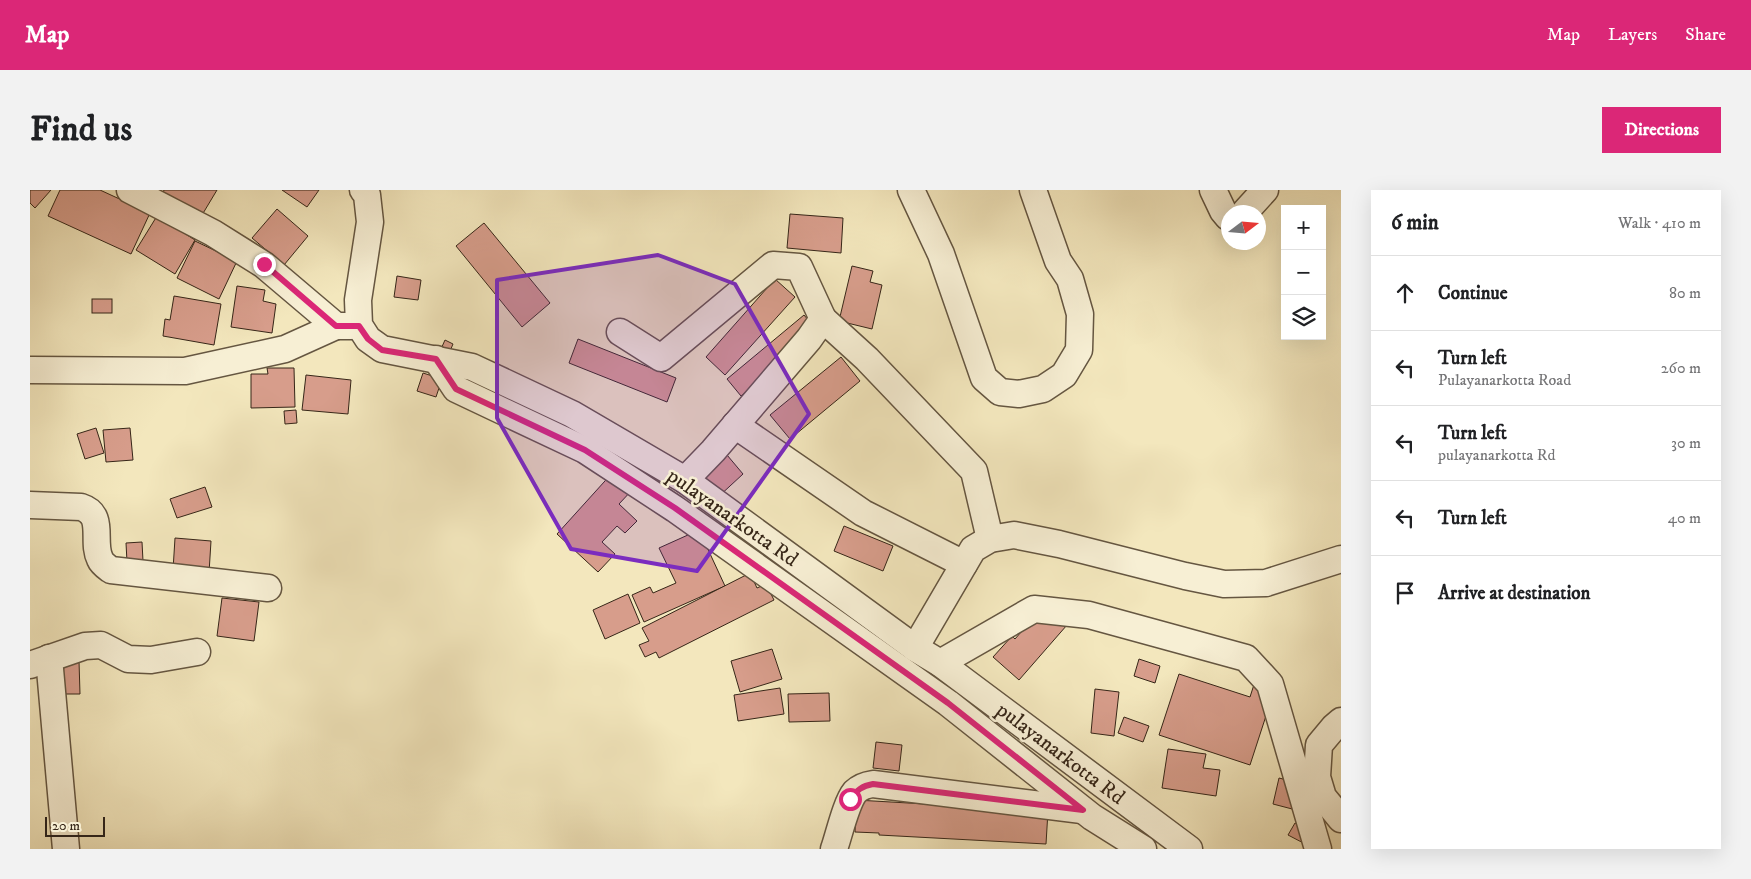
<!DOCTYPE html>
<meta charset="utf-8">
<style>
body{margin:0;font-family:"IM FELL DW Pica",serif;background:#f2f2f2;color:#202124}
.controls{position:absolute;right:15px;top:15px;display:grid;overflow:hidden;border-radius:0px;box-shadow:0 5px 20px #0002}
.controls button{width:45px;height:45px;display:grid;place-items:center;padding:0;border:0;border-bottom:1px solid #e0e0e0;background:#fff;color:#202124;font:25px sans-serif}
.compass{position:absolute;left:1191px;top:15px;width:45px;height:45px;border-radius:50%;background:#fff;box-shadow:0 5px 20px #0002;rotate:74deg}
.scale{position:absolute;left:15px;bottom:12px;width:60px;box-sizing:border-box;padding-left:5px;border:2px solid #362618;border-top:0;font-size:14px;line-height:18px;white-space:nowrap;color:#362618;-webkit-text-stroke:4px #f7efd4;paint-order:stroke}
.stop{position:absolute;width:15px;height:15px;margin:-11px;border:4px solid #db2777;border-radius:50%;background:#fff}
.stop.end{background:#db2777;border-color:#fff;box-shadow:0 1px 5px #0008}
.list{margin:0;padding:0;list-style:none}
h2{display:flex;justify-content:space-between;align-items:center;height:65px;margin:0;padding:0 20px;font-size:21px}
h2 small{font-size:16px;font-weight:400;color:#757577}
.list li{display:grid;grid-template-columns:32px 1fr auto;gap:15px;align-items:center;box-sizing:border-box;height:75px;padding:0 20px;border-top:1px solid #e0e0e0}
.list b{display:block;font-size:19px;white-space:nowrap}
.list p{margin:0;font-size:16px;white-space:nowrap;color:#757577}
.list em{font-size:16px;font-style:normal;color:#757577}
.icon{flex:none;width:28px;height:28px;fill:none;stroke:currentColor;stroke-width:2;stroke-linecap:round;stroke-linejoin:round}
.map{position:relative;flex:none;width:1311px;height:659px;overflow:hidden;border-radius:0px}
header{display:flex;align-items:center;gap:30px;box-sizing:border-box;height:70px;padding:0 25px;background:#db2777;color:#fff}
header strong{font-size:24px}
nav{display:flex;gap:28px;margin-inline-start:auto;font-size:18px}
.intro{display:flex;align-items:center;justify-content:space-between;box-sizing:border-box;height:120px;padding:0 30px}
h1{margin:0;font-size:35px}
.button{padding:12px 22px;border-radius:0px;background:#db2777;color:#fff;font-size:18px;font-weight:700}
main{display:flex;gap:30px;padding:0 30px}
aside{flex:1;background:#fff;border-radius:0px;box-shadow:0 5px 20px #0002}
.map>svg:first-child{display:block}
.building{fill:#d79d8b;stroke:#362618}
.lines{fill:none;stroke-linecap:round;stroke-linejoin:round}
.minor-casing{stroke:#655641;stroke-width:29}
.minor{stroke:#f7efd4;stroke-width:26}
.route{stroke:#db2777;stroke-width:6}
.marked{fill:#7b2cbf;fill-opacity:0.2;stroke:#7b2cbf;stroke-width:4;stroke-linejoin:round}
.labels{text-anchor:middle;stroke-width:5;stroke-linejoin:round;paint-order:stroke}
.street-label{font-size:21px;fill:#362618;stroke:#f7efd4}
</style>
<header>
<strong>Map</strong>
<nav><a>Map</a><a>Layers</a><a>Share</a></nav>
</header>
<div class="intro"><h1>Find us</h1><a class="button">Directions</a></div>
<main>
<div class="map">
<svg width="1311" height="659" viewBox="0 0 1311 659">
<rect width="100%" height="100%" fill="#f3e7bd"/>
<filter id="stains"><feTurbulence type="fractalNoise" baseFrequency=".004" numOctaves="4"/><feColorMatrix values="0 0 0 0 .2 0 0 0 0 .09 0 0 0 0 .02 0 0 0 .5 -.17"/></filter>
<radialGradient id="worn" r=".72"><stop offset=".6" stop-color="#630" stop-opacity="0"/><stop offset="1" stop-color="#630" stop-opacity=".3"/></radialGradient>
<!-- building -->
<g class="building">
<polygon points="0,0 21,0 5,18 0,13"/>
<polygon points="30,0 70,0 120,23 101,64 18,26"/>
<polygon points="134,0 187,0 172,25 133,2"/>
<polygon points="252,0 289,0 277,17"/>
<polygon points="247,19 278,46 254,75 222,48"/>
<polygon points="760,24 813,28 811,63 757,58"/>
<polygon points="127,26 165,50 145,84 106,60"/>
<polygon points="454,33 520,113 492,137 426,56"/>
<polygon points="165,51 207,71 189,109 147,88"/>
<polygon points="822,76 843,81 840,92 852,95 842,139 809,131"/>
<polygon points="367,86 391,90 388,110 364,107"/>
<polygon points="745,89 765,107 695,185 676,167"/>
<polygon points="207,96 235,100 233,111 246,114 242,143 201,137"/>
<polygon points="144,106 191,114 184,155 133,146 135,129 140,130"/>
<rect x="62" y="109" width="20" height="14"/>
<polygon points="774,125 788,142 711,206 697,189"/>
<polygon points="548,149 646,188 637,212 539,173"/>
<polygon points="415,150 423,154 412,180 403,177"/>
<polygon points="811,167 830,191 760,249 740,225"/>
<polygon points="237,178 264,178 265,217 221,218 221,184 238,184"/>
<polygon points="393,183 412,189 406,207 387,201"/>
<polygon points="276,185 321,190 318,224 272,220"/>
<polygon points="266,220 267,233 255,234 254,221"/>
<polygon points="66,238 74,263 55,269 47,244"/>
<polygon points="100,238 103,270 76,272 73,240"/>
<polygon points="692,259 713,284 687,308 665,284"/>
<polygon points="584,281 603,299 589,314 607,331 595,343 587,336 572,352 585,364 568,382 527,344"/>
<polygon points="175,297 182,317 147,328 140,309"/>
<polygon points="814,336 863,356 853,381 804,361"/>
<polygon points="669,340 695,396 614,432 602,405 620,397 623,403 646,393 629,358"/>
<polygon points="145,348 181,351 179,383 143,380"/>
<polygon points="112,352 113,371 97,372 96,353"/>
<polygon points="720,383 727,398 736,394 744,410 629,468 626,462 615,467 609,455 619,451 612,438"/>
<polygon points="598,404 610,433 575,449 563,420"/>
<polygon points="1021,407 1044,427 989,490 963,467 982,446 985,449"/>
<polygon points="192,408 229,412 224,451 187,446"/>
<polygon points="742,459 752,489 710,502 701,471"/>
<polygon points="1109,469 1130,476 1125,493 1104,486"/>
<polygon points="11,471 49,471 50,504 11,504"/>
<polygon points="1228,482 1248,489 1220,575 1129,545 1149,484 1220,507"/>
<polygon points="750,498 754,524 708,531 704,505"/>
<polygon points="1065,499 1089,502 1084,546 1061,543"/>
<polygon points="799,503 800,531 759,532 758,504"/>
<polygon points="1094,527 1119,536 1113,552 1088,543"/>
<polygon points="846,552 872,555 869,581 843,578"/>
<polygon points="1138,559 1176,564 1173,578 1190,580 1186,606 1132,598"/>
<polygon points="1249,588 1273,594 1266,620 1243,614"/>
<polygon points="826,610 1018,621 1016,654 849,645 849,643 825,642"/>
<polygon points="1265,633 1290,645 1283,658 1258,645"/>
</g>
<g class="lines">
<defs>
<g id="minor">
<polyline points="100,0 183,43 234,75 306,136 321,136"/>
<polyline points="333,0 337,5 340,32 328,110 329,135 338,149 352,159 442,177 542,224 655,290 885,458 910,473 1159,659"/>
<polyline points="881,0 911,64 954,188 970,202 989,204 1013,199 1034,185 1049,160 1050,124 1040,89 1028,71 1003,0"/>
<polyline points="1183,0 1193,21 1198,27"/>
<polyline points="1215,22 1235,0"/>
<polyline points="793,129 837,169 944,281 960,349"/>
<polyline points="590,142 631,168 743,75 769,77 793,129 779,149 683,261 655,290"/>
<polyline points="406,169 426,199 555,260 645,319 918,513 1062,627 1113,659"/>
<polyline points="0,180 155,181 255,159 306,136"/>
<polyline points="705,235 833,323 934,374"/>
<path d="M0,315L51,317C76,325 61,351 70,369C72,374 77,377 81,380L238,398"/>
<polyline points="885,458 943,359 960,349 984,345 1029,354 1155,386 1194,394 1236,393 1311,369"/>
<polyline points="19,468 36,659"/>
<polyline points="910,473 1004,419 1059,425 1216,468 1240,494 1288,659"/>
<polyline points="0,475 55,456 71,455 98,469 121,470 167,462"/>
<polyline points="1311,531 1304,537 1289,555 1287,587 1293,607 1311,629"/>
<path d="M804,659C809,645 816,613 825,602C830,597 836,595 843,594L1052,620"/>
</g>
</defs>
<!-- minor casing -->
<use href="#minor" class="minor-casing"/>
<!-- minor -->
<use href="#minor" class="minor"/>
</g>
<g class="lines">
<!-- route -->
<path class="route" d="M234,74L306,136H329L338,149L352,160L406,169L426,199L555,260L645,318L918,513L1053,620L843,594C832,596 827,600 820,609"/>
</g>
<!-- marked area -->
<path class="marked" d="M628,65L705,94L779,224L667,381L541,359L467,228V90Z"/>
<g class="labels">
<!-- street labels -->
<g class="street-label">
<text transform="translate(703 327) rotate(35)" y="7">pulayanarkotta Rd</text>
<text transform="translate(1031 563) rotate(37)" y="7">pulayanarkotta Rd</text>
</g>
</g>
<rect width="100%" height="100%" filter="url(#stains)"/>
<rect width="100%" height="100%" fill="url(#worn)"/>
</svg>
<div class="controls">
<button>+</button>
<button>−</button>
<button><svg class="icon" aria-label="layers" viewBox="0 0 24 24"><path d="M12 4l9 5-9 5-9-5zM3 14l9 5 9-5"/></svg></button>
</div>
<svg class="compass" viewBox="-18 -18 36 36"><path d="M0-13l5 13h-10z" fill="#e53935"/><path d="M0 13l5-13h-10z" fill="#757577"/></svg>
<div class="scale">20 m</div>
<div class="stop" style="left:820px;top:609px"></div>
<div class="stop end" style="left:234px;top:74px"></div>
</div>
<aside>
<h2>6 min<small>Walk · 410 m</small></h2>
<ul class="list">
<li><svg class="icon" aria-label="ahead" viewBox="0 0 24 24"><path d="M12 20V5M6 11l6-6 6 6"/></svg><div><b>Continue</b></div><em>80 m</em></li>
<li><svg class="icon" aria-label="left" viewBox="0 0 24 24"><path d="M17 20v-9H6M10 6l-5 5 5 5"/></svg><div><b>Turn left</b><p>Pulayanarkotta Road</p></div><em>260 m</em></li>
<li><svg class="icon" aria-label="left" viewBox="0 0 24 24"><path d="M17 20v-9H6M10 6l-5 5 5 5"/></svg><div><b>Turn left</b><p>pulayanarkotta Rd</p></div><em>30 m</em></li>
<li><svg class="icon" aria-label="left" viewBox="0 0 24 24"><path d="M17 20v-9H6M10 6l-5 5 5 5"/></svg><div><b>Turn left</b></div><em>40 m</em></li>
<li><svg class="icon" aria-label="arrive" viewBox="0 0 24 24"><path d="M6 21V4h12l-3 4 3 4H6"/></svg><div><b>Arrive at destination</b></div></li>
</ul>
</aside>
</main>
